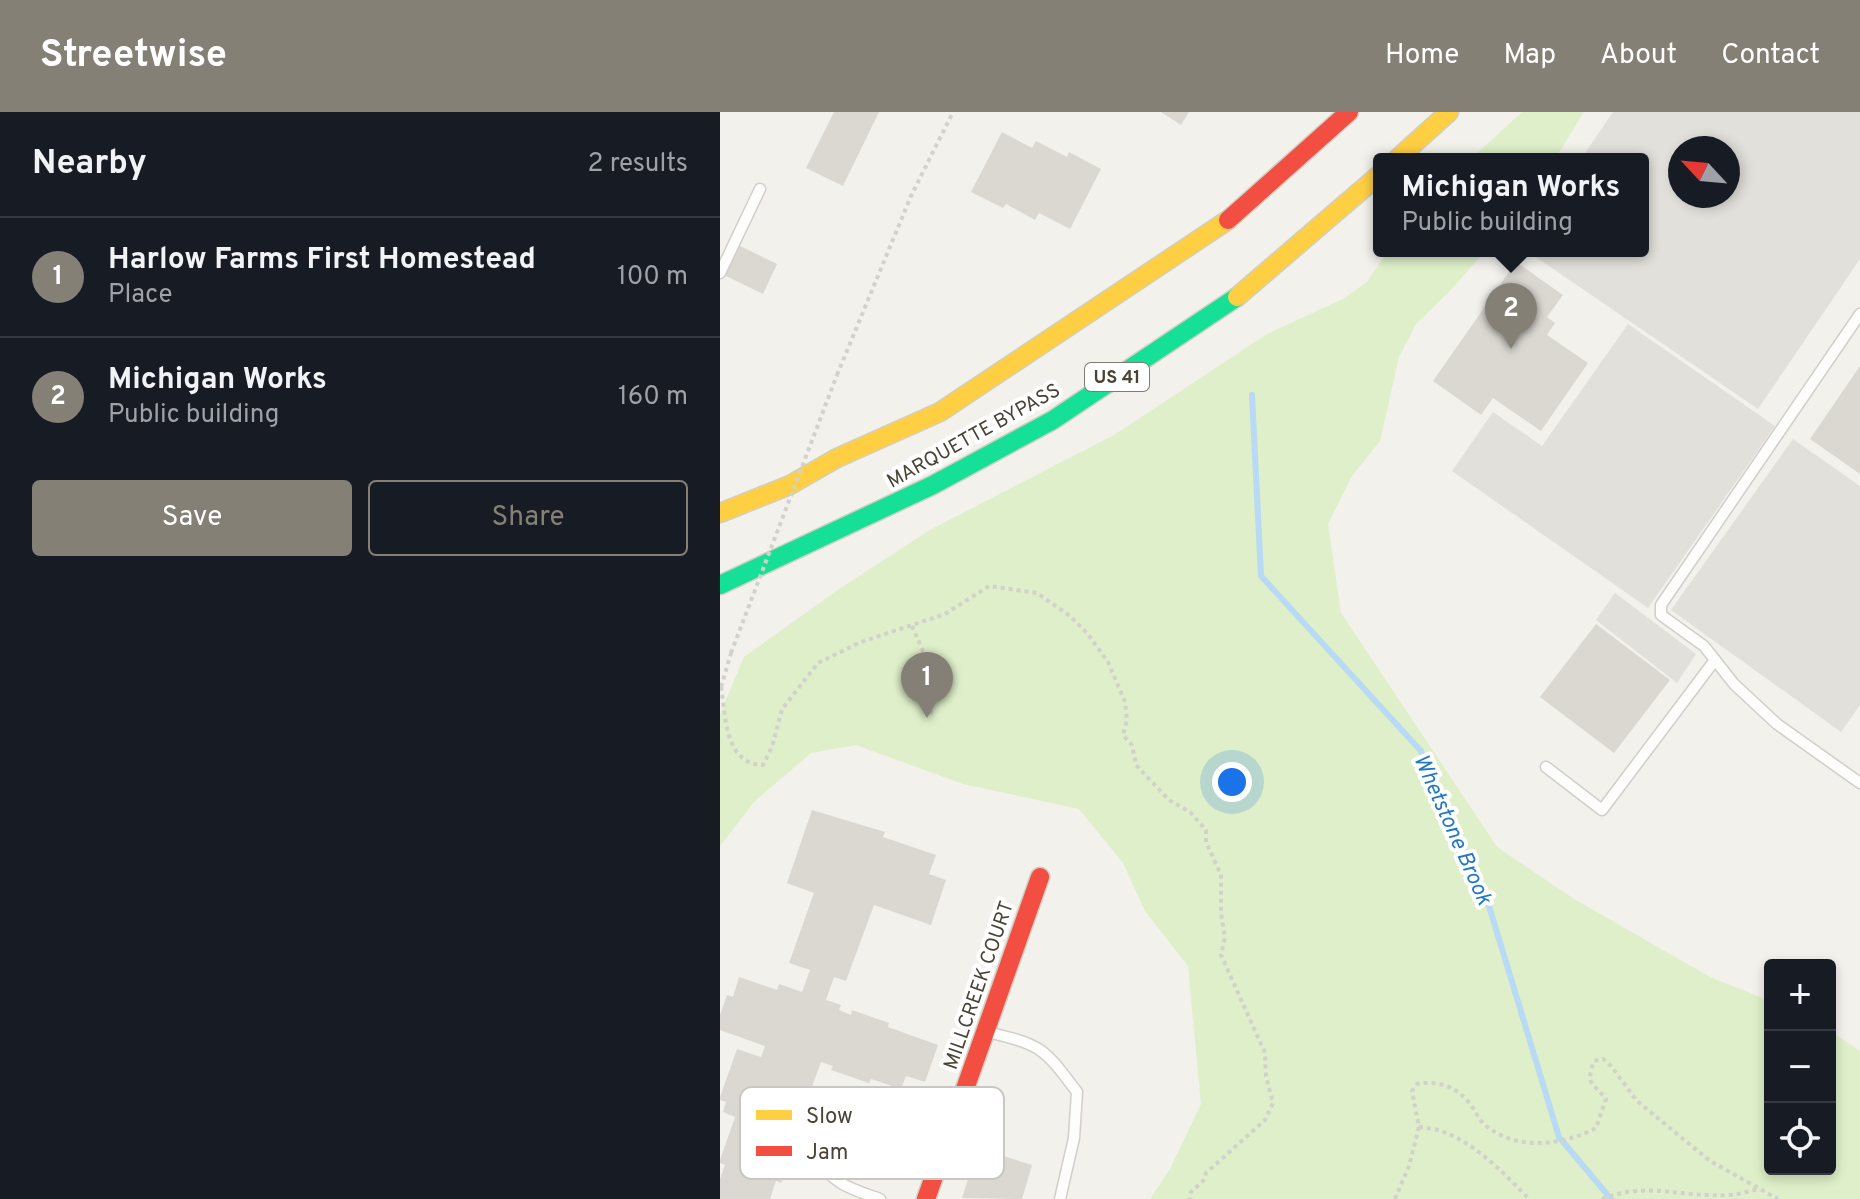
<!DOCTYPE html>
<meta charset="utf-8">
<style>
body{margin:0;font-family:Overpass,sans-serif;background:#242831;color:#f1f3f6}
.controls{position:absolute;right:24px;bottom:24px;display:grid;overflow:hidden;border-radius:8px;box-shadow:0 4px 12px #0003}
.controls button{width:72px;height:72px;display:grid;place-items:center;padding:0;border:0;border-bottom:2px solid #363941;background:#171b24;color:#f1f3f6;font:40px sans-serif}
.compass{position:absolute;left:948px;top:24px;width:72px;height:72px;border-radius:50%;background:#171b24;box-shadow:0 4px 12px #0003;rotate:296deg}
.you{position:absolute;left:512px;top:670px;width:28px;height:28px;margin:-20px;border:6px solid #fff;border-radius:50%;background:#1a73e8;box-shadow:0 0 0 12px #1a73e833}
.badge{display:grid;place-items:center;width:52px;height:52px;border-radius:50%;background:#858076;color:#fff;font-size:26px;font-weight:700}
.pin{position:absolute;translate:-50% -66px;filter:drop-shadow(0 2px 4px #0008)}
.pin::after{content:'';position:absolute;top:42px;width:28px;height:24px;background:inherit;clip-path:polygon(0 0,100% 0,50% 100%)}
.popup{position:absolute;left:653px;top:41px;width:276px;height:104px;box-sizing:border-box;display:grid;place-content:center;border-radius:8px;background:#171b24;filter:drop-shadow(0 2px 6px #0005);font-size:26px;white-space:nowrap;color:#9ea1a6}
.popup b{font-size:30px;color:#f1f3f6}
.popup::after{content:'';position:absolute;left:50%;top:100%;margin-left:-16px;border:16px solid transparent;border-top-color:#171b24}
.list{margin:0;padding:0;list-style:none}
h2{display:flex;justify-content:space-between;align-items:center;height:104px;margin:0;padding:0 32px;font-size:34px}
h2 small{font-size:26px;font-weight:400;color:#9ea1a6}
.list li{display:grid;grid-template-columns:52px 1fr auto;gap:24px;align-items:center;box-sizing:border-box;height:120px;padding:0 32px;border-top:2px solid #363941}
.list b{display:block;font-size:30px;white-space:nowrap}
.list p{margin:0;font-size:26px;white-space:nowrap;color:#9ea1a6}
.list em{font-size:26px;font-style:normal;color:#9ea1a6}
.actions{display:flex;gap:16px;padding:24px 32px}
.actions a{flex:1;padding:18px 0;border:2px solid #858076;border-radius:8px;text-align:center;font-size:28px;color:#858076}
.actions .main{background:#858076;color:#fff}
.icon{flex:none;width:44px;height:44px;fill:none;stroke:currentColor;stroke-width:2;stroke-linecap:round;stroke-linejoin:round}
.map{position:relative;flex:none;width:1140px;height:1087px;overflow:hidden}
header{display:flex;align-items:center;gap:48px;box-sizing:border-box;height:112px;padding:0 40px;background:#858076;color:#fff}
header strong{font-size:38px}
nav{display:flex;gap:44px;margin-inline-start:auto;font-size:28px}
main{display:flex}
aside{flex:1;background:#171b24}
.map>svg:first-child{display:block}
.industrial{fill:#e2e0da;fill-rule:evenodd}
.green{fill:#deefc9}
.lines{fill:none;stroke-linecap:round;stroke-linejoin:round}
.stream{stroke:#b8daf4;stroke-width:6}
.building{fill:#dbd8d2}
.lane-casing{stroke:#d0cfc9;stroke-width:13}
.fast-casing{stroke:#d2cec2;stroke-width:21}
.slow-casing{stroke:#d2cec2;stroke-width:21}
.jam-casing{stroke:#d2cec2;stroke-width:21}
.path{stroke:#d2d1ca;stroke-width:4;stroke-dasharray:4 4;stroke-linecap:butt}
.lane{stroke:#fdfdfc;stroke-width:10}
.fast{stroke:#16e098;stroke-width:18}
.slow{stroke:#ffcf43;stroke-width:18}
.jam{stroke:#f24e42;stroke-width:18}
.path-bridge{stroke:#d2d1ca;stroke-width:4;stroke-dasharray:4 4;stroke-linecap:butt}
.labels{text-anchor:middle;stroke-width:8;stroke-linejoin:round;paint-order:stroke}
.shield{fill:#fff;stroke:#807b72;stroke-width:2}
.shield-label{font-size:18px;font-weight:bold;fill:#4a4336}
.street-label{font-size:20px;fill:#4a4336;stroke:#fff}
.water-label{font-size:22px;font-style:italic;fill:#2278c3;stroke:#fff}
.key{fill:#fff;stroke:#c9c7c3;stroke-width:2}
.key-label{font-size:22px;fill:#4a4336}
</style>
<header>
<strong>Streetwise</strong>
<nav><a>Home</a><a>Map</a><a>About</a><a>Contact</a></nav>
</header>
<main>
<aside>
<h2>Nearby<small>2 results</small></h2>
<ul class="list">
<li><span class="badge">1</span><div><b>Harlow Farms First Homestead</b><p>Place</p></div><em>100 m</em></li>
<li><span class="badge">2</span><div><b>Michigan Works</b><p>Public building</p></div><em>160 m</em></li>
</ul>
<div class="actions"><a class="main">Save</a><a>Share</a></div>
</aside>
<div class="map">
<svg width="1140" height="1087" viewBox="0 0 1140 1087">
<rect width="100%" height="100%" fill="#f2f1ec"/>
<!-- industrial -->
<g class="industrial">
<path d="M893,0H1140V147L1038,297L807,139H923V47H861ZM1008,36V84H960V36Z"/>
<polygon points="908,212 1055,314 928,496 732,359 773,300 822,334"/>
<polygon points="1073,327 1140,374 1140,593 1121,620 951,498"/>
<polygon points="895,481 976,542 957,571 876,508"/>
</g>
<!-- green -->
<g class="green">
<polygon points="802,0 864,0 835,47 751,47"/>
<polygon points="668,139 765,139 728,181 696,212 679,245 660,329 632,364 608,412 621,501 777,735 854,787 990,865 1050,889 1050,1057 1110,1057 1110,919 1140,939 1140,1087 430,1087 450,1057 481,992 468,854 425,799 403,751 359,697 243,672 136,633 91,641 35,689 0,734 0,602 24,545 119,477 210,418 394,323 547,222 623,187 647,170"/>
</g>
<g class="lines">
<!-- stream -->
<polyline class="stream" points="532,283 541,464 701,639 769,794 839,1025 891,1087"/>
</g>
<!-- building -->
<g class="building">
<polygon points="114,0 159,0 123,74 86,56"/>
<polygon points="441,0 469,0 461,13"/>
<polygon points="282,20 312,36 316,29 347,45 349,40 381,57 350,117 319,101 315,108 286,92 283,96 251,80"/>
<polygon points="16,132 57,152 43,182 2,162"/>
<polygon points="796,150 843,183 827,205 835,211 827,223 868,251 821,319 773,286 761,303 713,269"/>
<polygon points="1140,254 1140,362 1090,327"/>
<polygon points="876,512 950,568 894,641 820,585"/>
<polygon points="92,698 165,720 163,725 216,743 209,762 226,768 211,813 154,793 126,869 114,865 106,888 121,893 119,898 131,903 132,898 169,911 168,915 218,933 205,970 186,964 181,977 151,967 149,971 111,958 113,954 101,950 83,999 79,997 75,1006 129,1022 120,1049 84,1036 85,1032 71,1027 69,1033 74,1035 61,1071 56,1069 50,1087 0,1087 0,1067 5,1053 0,1051 0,1048 15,1005 3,1000 6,990 0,988 0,985 17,937 41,945 45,934 0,918 0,903 7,883 13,885 19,865 57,878 59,872 82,880 90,858 69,851 94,781 67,771"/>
<polygon points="258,1036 312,1053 302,1087 242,1086"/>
</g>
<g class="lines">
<defs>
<g id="lane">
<polyline points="0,161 40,77"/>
<polyline points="1140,202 941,493 941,503 984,534 1014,572 1057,612 1140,671"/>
<polyline points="826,655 882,698 995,548"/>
<path d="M267,920C322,933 323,935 357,980L354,1026L340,1087"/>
<path d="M160,1087C135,1078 111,1073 100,1046C103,1036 106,1019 112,1010C133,982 200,1016 227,1025"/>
</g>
<polyline id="fast" points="0,473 213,373 333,308 517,185"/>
<g id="slow">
<polyline points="677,47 729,0"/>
<polyline points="517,185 659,63"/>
<polyline points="0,401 70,373 117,346 220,300 508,108"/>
</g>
<g id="jam">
<polyline points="508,108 629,0"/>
<polyline points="206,1087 320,765"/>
</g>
</defs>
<!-- lane casing -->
<use href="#lane" class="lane-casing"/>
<!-- fast casing -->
<use href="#fast" class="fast-casing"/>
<!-- slow casing -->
<use href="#slow" class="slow-casing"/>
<!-- jam casing -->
<use href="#jam" class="jam-casing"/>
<!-- path -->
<g class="path">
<polyline points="117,263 191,84 233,0"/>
<polyline points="192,514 210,555 211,606"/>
<path d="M1,575C6,603 4,652 43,653L52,635L62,597L98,551L141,530L225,502L269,474L317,481L350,504L367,521L388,550L405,590L407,608L403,623L412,633L416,653L449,688L470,700L486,718V730L501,763V802L505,825L501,843L545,941L546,964L553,991L545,1008L486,1061L483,1069L471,1080L470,1087"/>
<polyline points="1,575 11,541"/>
<path d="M699,1015C707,1016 717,1017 724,1020C757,1033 785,1062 809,1087"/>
<path d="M675,1087L689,1054L699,1015L692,979L697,972C719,968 737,975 751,993C756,1000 759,1008 765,1013C796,1039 842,1034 876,1016L886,987C873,970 865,974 874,949L883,947L891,954L917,989L990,1049L1058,1087"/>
<path d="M882,1087C928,1069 962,1086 1008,1083C1018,1083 1029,1079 1039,1077"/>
</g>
<!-- lane -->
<use href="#lane" class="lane"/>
<!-- fast -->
<use href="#fast" class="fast"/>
<!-- slow -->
<use href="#slow" class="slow"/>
<!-- jam -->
<use href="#jam" class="jam"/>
<!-- path-bridge -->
<polyline class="path-bridge" points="11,541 117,263"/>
</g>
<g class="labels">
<!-- shield labels -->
<rect class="shield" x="365" y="251" width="64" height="28" rx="6"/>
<g class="shield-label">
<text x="397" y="271">US 41</text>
</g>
<!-- street labels -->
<g class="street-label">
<text transform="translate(253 323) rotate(-29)" y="7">MARQUETTE BYPASS</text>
<text transform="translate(258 873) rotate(-71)" y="7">MILLCREEK COURT</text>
</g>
<!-- water labels -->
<g class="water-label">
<text transform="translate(734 717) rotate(66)" y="8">Whetstone Brook</text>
</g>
</g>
<!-- legend -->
<rect x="20" y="975" width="264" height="92" rx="12" class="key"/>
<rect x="36" y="998" width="36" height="10" fill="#ffcf43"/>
<rect x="36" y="1034" width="36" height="10" fill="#f24e42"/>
<g class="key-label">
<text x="86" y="1011">Slow</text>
<text x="86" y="1047">Jam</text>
</g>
</svg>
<div class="controls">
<button>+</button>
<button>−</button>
<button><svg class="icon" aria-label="locate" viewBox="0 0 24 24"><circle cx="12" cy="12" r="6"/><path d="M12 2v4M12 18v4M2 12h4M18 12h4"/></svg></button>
</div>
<svg class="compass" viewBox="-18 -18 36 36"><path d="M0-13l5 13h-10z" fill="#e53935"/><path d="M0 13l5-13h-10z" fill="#9ea1a6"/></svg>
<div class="you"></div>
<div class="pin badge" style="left:207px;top:606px">1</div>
<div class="pin badge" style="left:791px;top:237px">2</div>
<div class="popup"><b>Michigan Works</b>Public building</div>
</div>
</main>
